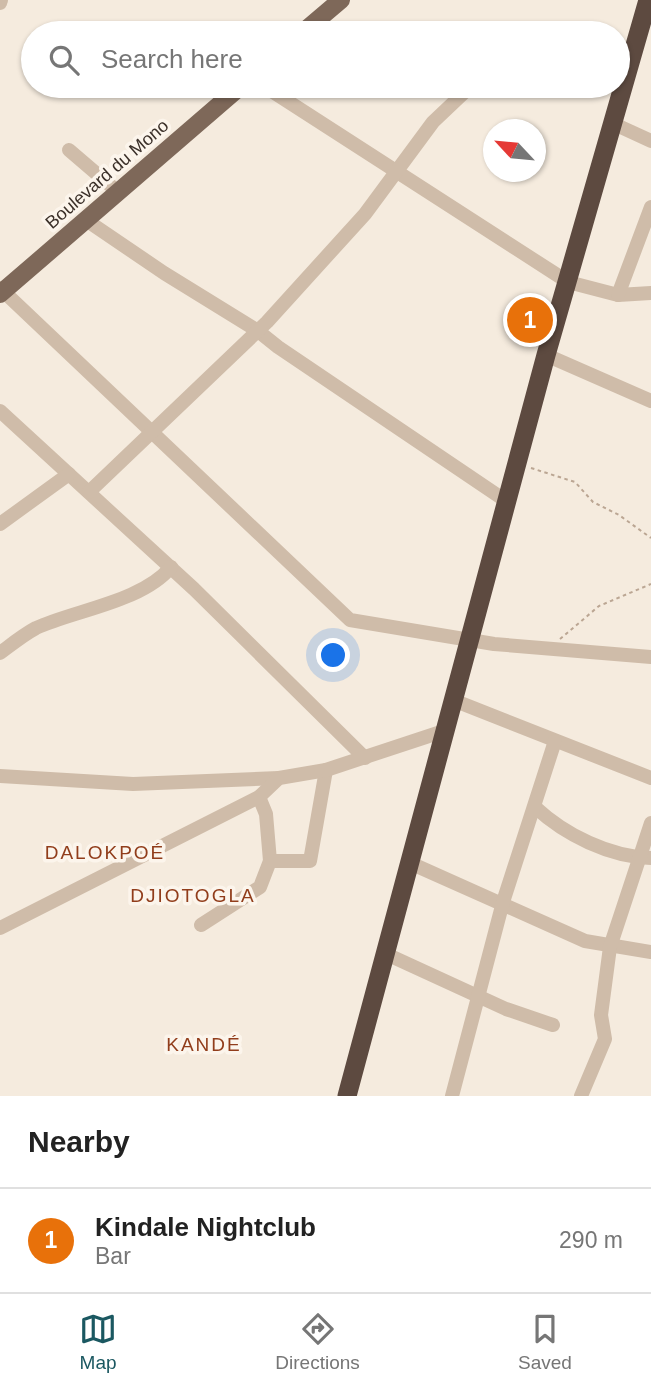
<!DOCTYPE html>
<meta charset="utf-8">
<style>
body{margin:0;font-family:Helvetica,sans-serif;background:#f6f6f6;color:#222}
.compass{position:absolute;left:483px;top:119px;width:63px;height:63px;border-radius:50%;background:#fff;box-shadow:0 2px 5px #0004;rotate:296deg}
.you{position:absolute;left:334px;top:656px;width:24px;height:24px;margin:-18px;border:5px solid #fff;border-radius:50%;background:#1a73e8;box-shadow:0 0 0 10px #1a73e833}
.badge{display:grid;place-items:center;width:46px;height:46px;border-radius:50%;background:#1b5861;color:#fff;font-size:23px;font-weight:700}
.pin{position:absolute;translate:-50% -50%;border:4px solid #fff;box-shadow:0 2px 7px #0006}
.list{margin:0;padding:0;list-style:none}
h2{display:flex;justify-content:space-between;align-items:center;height:91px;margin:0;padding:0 28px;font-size:30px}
h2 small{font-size:23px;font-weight:400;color:#767676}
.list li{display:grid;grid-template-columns:46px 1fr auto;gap:21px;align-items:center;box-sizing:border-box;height:105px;padding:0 28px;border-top:2px solid #e0e0e0}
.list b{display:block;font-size:26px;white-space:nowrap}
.list p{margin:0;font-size:23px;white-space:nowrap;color:#767676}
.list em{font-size:23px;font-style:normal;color:#767676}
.icon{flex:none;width:38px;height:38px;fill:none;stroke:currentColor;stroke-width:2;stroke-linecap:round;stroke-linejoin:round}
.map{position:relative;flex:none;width:651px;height:1096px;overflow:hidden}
.search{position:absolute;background:#fff;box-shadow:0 2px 5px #0004;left:21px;right:21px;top:21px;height:77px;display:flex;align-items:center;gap:18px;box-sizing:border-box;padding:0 24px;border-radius:38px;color:#767676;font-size:26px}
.sheet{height:196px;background:#fff}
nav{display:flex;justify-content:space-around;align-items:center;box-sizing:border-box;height:98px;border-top:2px solid #e0e0e0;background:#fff;font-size:19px;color:#767676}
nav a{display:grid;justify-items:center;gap:4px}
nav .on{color:#1b5861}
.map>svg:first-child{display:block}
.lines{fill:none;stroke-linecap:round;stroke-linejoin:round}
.path{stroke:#bba693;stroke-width:2;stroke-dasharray:3.5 3.5;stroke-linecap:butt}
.minor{stroke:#cfbca9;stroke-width:14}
.major{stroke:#7e6859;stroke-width:18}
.highway{stroke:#5d4a40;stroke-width:19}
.labels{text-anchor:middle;stroke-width:7;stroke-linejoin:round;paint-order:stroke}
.street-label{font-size:18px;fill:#3b3029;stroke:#fcf5ec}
.neighbourhood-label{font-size:19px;letter-spacing:2px;fill:#913d1b;stroke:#fcf5ec}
</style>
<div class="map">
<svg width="651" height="1096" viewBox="0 0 651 1096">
<rect width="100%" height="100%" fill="#f5ebde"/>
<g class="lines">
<!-- path -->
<g class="path">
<polyline points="531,468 575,482 593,502 619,515 651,538"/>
<polyline points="560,639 599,606 651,584"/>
</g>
<!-- minor -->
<g class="minor">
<polyline points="0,3 1,0"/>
<polyline points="264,86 568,282 618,295 651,293"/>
<polyline points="612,123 651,141"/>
<polyline points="69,150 118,192"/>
<polyline points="86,220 164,273 258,331 278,347 506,501"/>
<polyline points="0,288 350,620 494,644 651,657"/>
<polyline points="618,295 651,207"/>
<polyline points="546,355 651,401"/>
<polyline points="0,411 194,589 365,758"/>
<polyline points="89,492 267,322 365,214 433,122 471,86"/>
<polyline points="0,524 69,474"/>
<path d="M0,653C12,644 23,635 36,628C75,610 142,602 171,567"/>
<polyline points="453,700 651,778"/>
<polyline points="0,776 133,784 279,778"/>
<polyline points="259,797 266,814 270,861"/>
<path d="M535,807C565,835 610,857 651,858"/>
<polyline points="410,863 585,941 651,952"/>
<polyline points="201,925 260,887 270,861 310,861 326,770"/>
<polyline points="0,928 259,797 279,778 326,770 444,731"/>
<polyline points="384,953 506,1009 553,1025"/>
<polyline points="452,1096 503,902 555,741"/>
<polyline points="581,1096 605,1039 601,1015 610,947 651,823"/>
</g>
<!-- major -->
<g class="major">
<polyline points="302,33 341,0"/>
<polyline points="0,294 241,86"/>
</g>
<!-- highway -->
<polyline class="highway" points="347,1096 546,355 648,0"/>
</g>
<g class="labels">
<!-- street labels -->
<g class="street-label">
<text transform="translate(107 174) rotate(-41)" y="6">Boulevard du Mono</text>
</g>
<!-- neighbourhood labels -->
<g class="neighbourhood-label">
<text x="105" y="859">DALOKPOÉ</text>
<text x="193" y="902">DJIOTOGLA</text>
<text x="204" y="1051">KANDÉ</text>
</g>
</g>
</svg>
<svg class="compass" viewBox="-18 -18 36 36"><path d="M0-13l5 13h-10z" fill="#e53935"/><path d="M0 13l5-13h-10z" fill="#767676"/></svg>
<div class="you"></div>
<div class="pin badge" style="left:530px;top:320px;background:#e8710a">1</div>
<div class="search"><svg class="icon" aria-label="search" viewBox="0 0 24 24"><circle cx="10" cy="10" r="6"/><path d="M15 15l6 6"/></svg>Search here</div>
</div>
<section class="sheet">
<h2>Nearby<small></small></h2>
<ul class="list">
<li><span class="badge" style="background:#e8710a">1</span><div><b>Kindale Nightclub</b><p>Bar</p></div><em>290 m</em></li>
</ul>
</section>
<nav>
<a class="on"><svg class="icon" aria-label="map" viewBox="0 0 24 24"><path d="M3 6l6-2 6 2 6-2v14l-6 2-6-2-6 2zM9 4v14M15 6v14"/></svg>Map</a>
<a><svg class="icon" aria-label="directions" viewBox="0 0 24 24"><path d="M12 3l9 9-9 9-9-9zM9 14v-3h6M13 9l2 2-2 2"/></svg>Directions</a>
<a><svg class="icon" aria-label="saved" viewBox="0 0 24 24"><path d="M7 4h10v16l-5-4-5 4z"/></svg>Saved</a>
</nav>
